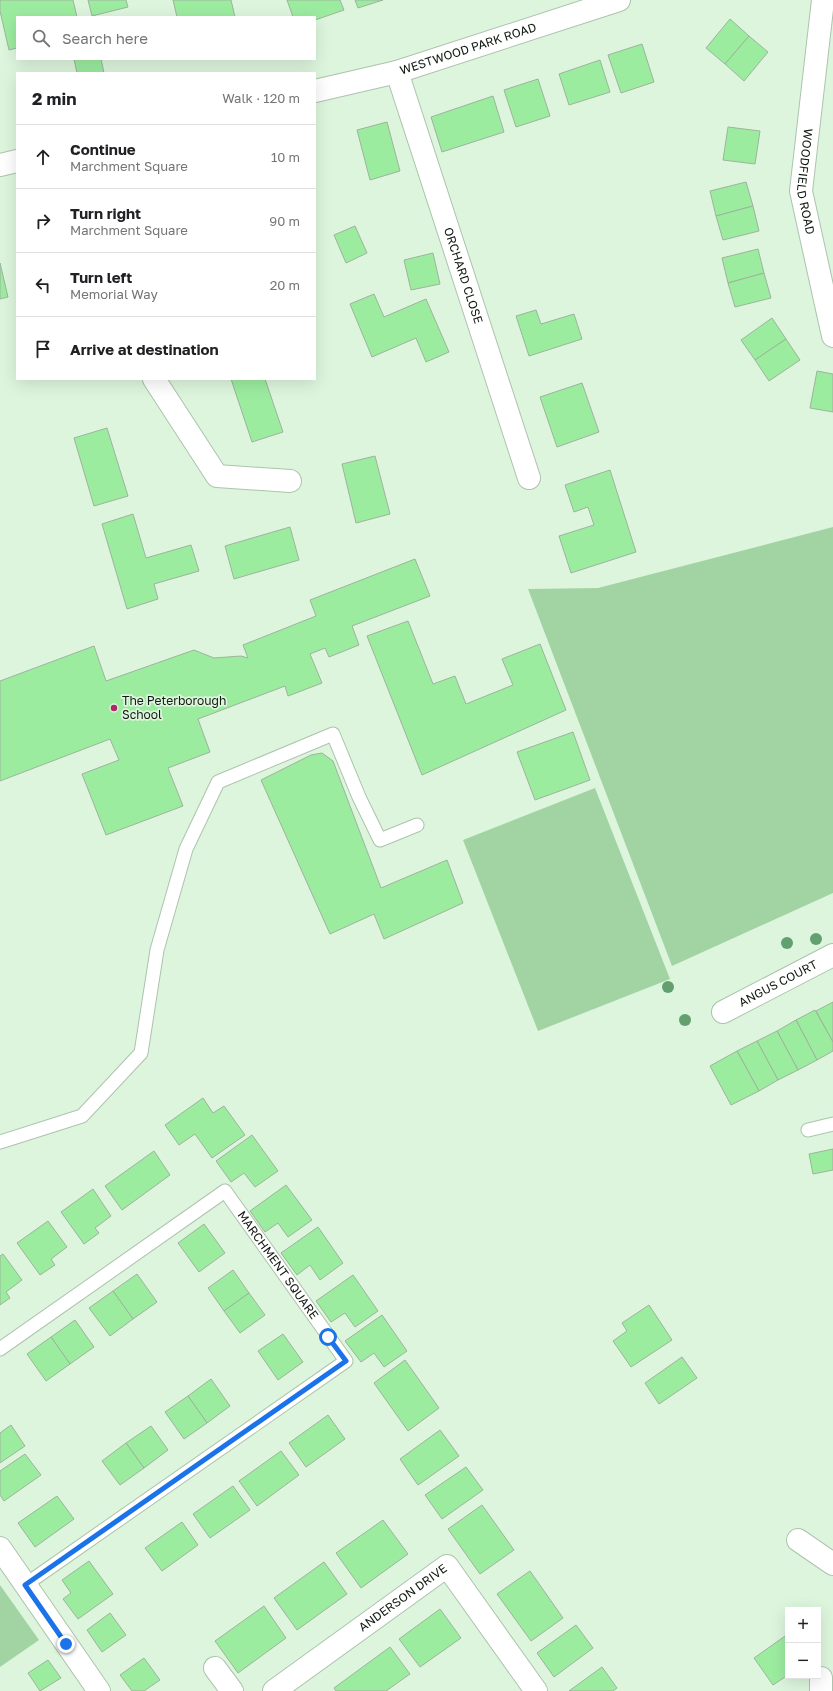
<!DOCTYPE html>
<meta charset="utf-8">
<style>
body{margin:0;font-family:"Golos Text",sans-serif;background:#f2f2f2;color:#202124}
.controls{position:absolute;right:12px;bottom:12px;display:grid;overflow:hidden;border-radius:0px;box-shadow:0 4px 16px #0002}
.controls button{width:36px;height:36px;display:grid;place-items:center;padding:0;border:0;border-bottom:1px solid #e0e0e0;background:#fff;color:#202124;font:20px sans-serif}
.stop{position:absolute;width:12px;height:12px;margin:-9px;border:3px solid #1a73e8;border-radius:50%;background:#fff}
.stop.end{background:#1a73e8;border-color:#fff;box-shadow:0 1px 4px #0008}
.list{margin:0;padding:0;list-style:none}
h2{display:flex;justify-content:space-between;align-items:center;height:52px;margin:0;padding:0 16px;font-size:17px}
h2 small{font-size:13px;font-weight:400;color:#757577}
.list li{display:grid;grid-template-columns:26px 1fr auto;gap:12px;align-items:center;box-sizing:border-box;height:64px;padding:0 16px;border-top:1px solid #e0e0e0}
.list b{display:block;font-size:15px;white-space:nowrap}
.list p{margin:0;font-size:13px;white-space:nowrap;color:#757577}
.list em{font-size:13px;font-style:normal;color:#757577}
.icon{flex:none;width:22px;height:22px;fill:none;stroke:currentColor;stroke-width:2;stroke-linecap:round;stroke-linejoin:round}
.map{position:relative;flex:none;width:833px;height:1691px;overflow:hidden}
.search{position:absolute;background:#fff;box-shadow:0 4px 16px #0002;left:16px;top:16px;width:300px;height:44px;display:flex;align-items:center;gap:10px;box-sizing:border-box;padding:0 14px;border-radius:0px;color:#757577;font-size:15px}
.panel{position:absolute;background:#fff;box-shadow:0 4px 16px #0002;left:16px;top:72px;width:300px;height:308px;border-radius:0px}
.map>svg:first-child{display:block}
.green{fill:#a2d3a3}
.building{fill:#9ceca0;stroke:#9db39d}
.lines{fill:none;stroke-linecap:round;stroke-linejoin:round}
.lane-casing{stroke:#acc3ad;stroke-width:15}
.street-casing{stroke:#acc3ad;stroke-width:24}
.lane{stroke:#fff;stroke-width:13}
.street{stroke:#fff;stroke-width:22}
.tree{fill:#63a070}
.route{stroke:#1a73e8;stroke-width:5}
.poi-dot{fill:#af276b;stroke:#ddf5dd;stroke-width:1.5}
.labels{text-anchor:middle;stroke-width:3.5;stroke-linejoin:round;paint-order:stroke}
.street-label{font-size:12px;fill:#111911;stroke:#ddf5dd}
.poi-label{font-size:12px;fill:#111911;stroke:#ddf5dd;text-anchor:start}
</style>
<div class="map">
<svg width="833" height="1691" viewBox="0 0 833 1691">
<rect width="100%" height="100%" fill="#ddf5dd"/>
<!-- green -->
<g class="green">
<polygon points="833,527 833,893 672,966 528,589 598,588"/>
<polygon points="595,788 670,979 538,1031 463,840"/>
<polygon points="0,1585 39,1640 0,1667"/>
</g>
<!-- building -->
<g class="building">
<polygon points="0,0 73,0 77,17 17,17 17,48 9,50 0,11"/>
<polygon points="88,0 126,0 128,7 92,16"/>
<polygon points="173,0 231,0 235,17 177,17"/>
<polygon points="287,0 340,0 344,10 315,20 315,17 293,17"/>
<polygon points="355,0 383,0 358,8"/>
<polygon points="730,19 749,36 725,64 706,48"/>
<polygon points="749,36 768,52 744,81 725,64"/>
<polygon points="642,44 654,82 621,93 608,55"/>
<polygon points="74,59 101,59 104,73 77,73"/>
<polygon points="600,60 610,92 569,105 559,74"/>
<polygon points="538,79 550,116 516,127 504,90"/>
<polygon points="493,96 504,132 442,152 431,117"/>
<polygon points="387,122 400,171 370,180 357,130"/>
<polygon points="728,127 760,131 755,164 723,160"/>
<polygon points="746,182 753,206 716,216 710,191"/>
<polygon points="753,206 759,231 723,240 716,216"/>
<polygon points="355,226 367,253 346,263 334,235"/>
<polygon points="758,249 764,273 728,283 722,258"/>
<polygon points="433,253 440,284 411,290 404,260"/>
<polygon points="0,263 8,297 0,299"/>
<polygon points="764,273 771,298 735,307 728,283"/>
<polygon points="374,294 384,317 426,299 449,352 426,362 416,338 372,357 350,304"/>
<polygon points="536,310 541,324 574,314 582,339 529,356 516,316"/>
<polygon points="772,318 786,339 755,360 741,340"/>
<polygon points="786,339 800,360 769,381 755,360"/>
<polygon points="817,371 833,374 833,412 810,408"/>
<polygon points="231,379 265,379 283,432 252,442"/>
<polygon points="582,383 599,432 557,447 540,397"/>
<polygon points="107,428 128,496 94,506 74,438"/>
<polygon points="375,456 390,514 356,523 342,464"/>
<polygon points="610,470 636,552 571,573 559,536 594,525 588,507 574,512 565,485"/>
<polygon points="133,514 146,558 191,545 199,571 154,584 158,599 127,609 102,524"/>
<polygon points="290,527 299,560 234,579 225,546"/>
<polygon points="415,559 430,596 352,626 359,645 329,657 325,648 310,654 322,683 288,696 285,686 198,719 210,752 168,768 183,806 106,835 82,774 119,760 110,739 0,781 0,681 94,646 106,681 194,650 214,658 241,656 248,658 243,645 316,616 310,600"/>
<polygon points="408,621 433,684 455,676 466,704 513,685 502,659 540,644 566,710 422,775 367,636"/>
<polygon points="573,732 590,780 535,800 517,752"/>
<polygon points="322,753 333,761 381,888 447,860 463,903 384,939 374,914 330,934 261,780 311,755"/>
<polygon points="833,1002 833,1042 816,1011"/>
<polygon points="815,1010 833,1042 833,1051 817,1060 796,1020"/>
<polygon points="796,1020 817,1060 798,1070 777,1031"/>
<polygon points="777,1031 798,1070 778,1080 757,1041"/>
<polygon points="757,1041 778,1080 759,1091 737,1051"/>
<polygon points="737,1051 759,1091 731,1105 710,1066"/>
<polygon points="203,1098 213,1113 224,1106 245,1135 212,1158 195,1134 179,1145 165,1125"/>
<polygon points="252,1135 278,1171 255,1187 244,1173 231,1182 216,1161"/>
<polygon points="833,1149 833,1170 813,1174 809,1154"/>
<polygon points="154,1151 170,1175 122,1210 105,1186"/>
<polygon points="286,1185 312,1220 288,1237 278,1223 265,1232 250,1211"/>
<polygon points="93,1189 111,1216 95,1228 99,1233 84,1244 61,1212"/>
<polygon points="48,1221 67,1247 51,1259 55,1265 40,1275 17,1243"/>
<polygon points="204,1224 225,1253 199,1272 178,1243"/>
<polygon points="318,1227 343,1263 320,1280 310,1265 297,1275 281,1253"/>
<polygon points="3,1254 22,1280 6,1292 10,1298 0,1305 0,1256"/>
<polygon points="233,1270 249,1293 224,1311 208,1288"/>
<polygon points="137,1274 157,1302 133,1319 113,1291"/>
<polygon points="353,1275 378,1311 355,1327 345,1313 331,1322 316,1301"/>
<polygon points="113,1291 133,1319 110,1336 89,1308"/>
<polygon points="249,1293 265,1315 240,1333 224,1311"/>
<polygon points="649,1305 672,1340 631,1367 613,1341 627,1331 622,1323"/>
<polygon points="382,1315 407,1351 384,1367 374,1353 361,1362 345,1341"/>
<polygon points="75,1320 94,1347 70,1364 51,1337"/>
<polygon points="283,1334 303,1362 278,1380 258,1351"/>
<polygon points="51,1337 70,1364 46,1381 27,1354"/>
<polygon points="682,1357 697,1378 659,1404 645,1383"/>
<polygon points="405,1360 439,1408 408,1431 374,1383"/>
<polygon points="211,1379 230,1406 207,1423 188,1396"/>
<polygon points="188,1396 207,1423 184,1439 165,1412"/>
<polygon points="328,1415 345,1439 306,1467 289,1443"/>
<polygon points="11,1425 25,1446 0,1463 0,1433"/>
<polygon points="151,1426 168,1450 144,1468 126,1443"/>
<polygon points="440,1430 459,1456 418,1485 400,1459"/>
<polygon points="126,1443 144,1468 120,1485 102,1461"/>
<polygon points="281,1451 299,1475 257,1506 239,1481"/>
<polygon points="25,1454 41,1475 4,1501 0,1495 0,1471"/>
<polygon points="466,1467 483,1490 442,1519 425,1495"/>
<polygon points="233,1486 250,1510 210,1538 193,1514"/>
<polygon points="57,1496 74,1519 35,1547 18,1523"/>
<polygon points="482,1505 514,1550 480,1574 448,1529"/>
<polygon points="383,1520 408,1554 361,1588 336,1553"/>
<polygon points="182,1522 198,1545 162,1571 145,1548"/>
<polygon points="89,1561 113,1594 78,1619 63,1599 71,1593 62,1580"/>
<polygon points="324,1562 347,1594 297,1630 274,1598"/>
<polygon points="530,1571 563,1618 531,1641 497,1594"/>
<polygon points="264,1606 286,1638 238,1673 215,1641"/>
<polygon points="440,1609 461,1638 420,1667 399,1639"/>
<polygon points="110,1613 126,1635 102,1652 87,1630"/>
<polygon points="576,1625 593,1648 554,1677 537,1653"/>
<polygon points="788,1634 788,1675 773,1685 754,1658"/>
<polygon points="390,1647 410,1674 386,1691 336,1691 334,1688"/>
<polygon points="144,1658 160,1680 144,1691 132,1691 120,1675"/>
<polygon points="48,1660 61,1678 40,1691 28,1673"/>
<polygon points="602,1667 617,1688 613,1691 569,1691"/>
</g>
<g class="lines">
<defs>
<g id="lane">
<polyline points="808,1130 833,1124"/>
<polyline points="0,1142 82,1116 141,1053 157,950 186,849 218,782 333,734 359,797 380,840 417,825"/>
<path id="s1" d="M0,1349L225,1191L346,1361L25,1585"/>
</g>
<g id="street">
<path id="s2" d="M823,0L801,191L833,336"/>
<path id="s3" d="M397,72L529,478"/>
<path id="s4" d="M315,91L397,72L619,0"/>
<polyline points="0,165 17,161"/>
<polyline points="154,379 217,476 290,481"/>
<path id="s5" d="M723,1012L833,955"/>
<polyline points="798,1540 833,1564"/>
<polyline points="0,1548 99,1691"/>
<polyline points="215,1668 232,1691"/>
<polyline points="821,1678 821,1691"/>
<path id="s6" d="M274,1691L447,1566L536,1691"/>
</g>
</defs>
<!-- lane casing -->
<use href="#lane" class="lane-casing"/>
<!-- street casing -->
<use href="#street" class="street-casing"/>
<!-- lane -->
<use href="#lane" class="lane"/>
<!-- street -->
<use href="#street" class="street"/>
</g>
<!-- trees -->
<g class="tree">
<circle cx="816" cy="939" r="6"/>
<circle cx="787" cy="943" r="6"/>
<circle cx="668" cy="987" r="6"/>
<circle cx="685" cy="1020" r="6"/>
</g>
<g class="lines">
<!-- route -->
<polyline class="route" points="66,1644 25,1585 346,1361 328,1337"/>
</g>
<!-- markers -->
<circle class="poi-dot" cx="114" cy="708" r="4"/>
<g class="labels">
<!-- street labels -->
<g class="street-label">
<text dy="4" stroke="none"><textPath href="#s4" startOffset="159">WESTWOOD PARK ROAD</textPath></text>
<text dy="4" stroke="none"><textPath href="#s2" startOffset="183">WOODFIELD ROAD</textPath></text>
<text dy="4" stroke="none"><textPath href="#s3" startOffset="214">ORCHARD CLOSE</textPath></text>
<text dy="4" stroke="none"><textPath href="#s5" startOffset="62">ANGUS COURT</textPath></text>
<text dy="4" stroke="none"><textPath href="#s1" startOffset="366">MARCHMENT SQUARE</textPath></text>
<text dy="4" stroke="none"><textPath href="#s6" startOffset="159">ANDERSON DRIVE</textPath></text>
</g>
<!-- poi labels -->
<g class="poi-label">
<text x="122" y="705">The Peterborough<tspan x="122" dy="14">School</tspan></text>
</g>
</g>
</svg>
<div class="controls">
<button>+</button>
<button>−</button>
</div>
<div class="stop" style="left:328px;top:1337px"></div>
<div class="stop end" style="left:66px;top:1644px"></div>
<div class="search"><svg class="icon" aria-label="search" viewBox="0 0 24 24"><circle cx="10" cy="10" r="6"/><path d="M15 15l6 6"/></svg>Search here</div>
<section class="panel">
<h2>2 min<small>Walk · 120 m</small></h2>
<ul class="list">
<li><svg class="icon" aria-label="ahead" viewBox="0 0 24 24"><path d="M12 20V5M6 11l6-6 6 6"/></svg><div><b>Continue</b><p>Marchment Square</p></div><em>10 m</em></li>
<li><svg class="icon" aria-label="right" viewBox="0 0 24 24"><path d="M7 20v-9h11M14 6l5 5-5 5"/></svg><div><b>Turn right</b><p>Marchment Square</p></div><em>90 m</em></li>
<li><svg class="icon" aria-label="left" viewBox="0 0 24 24"><path d="M17 20v-9H6M10 6l-5 5 5 5"/></svg><div><b>Turn left</b><p>Memorial Way</p></div><em>20 m</em></li>
<li><svg class="icon" aria-label="arrive" viewBox="0 0 24 24"><path d="M6 21V4h12l-3 4 3 4H6"/></svg><div><b>Arrive at destination</b></div></li>
</ul>
</section>
</div>
